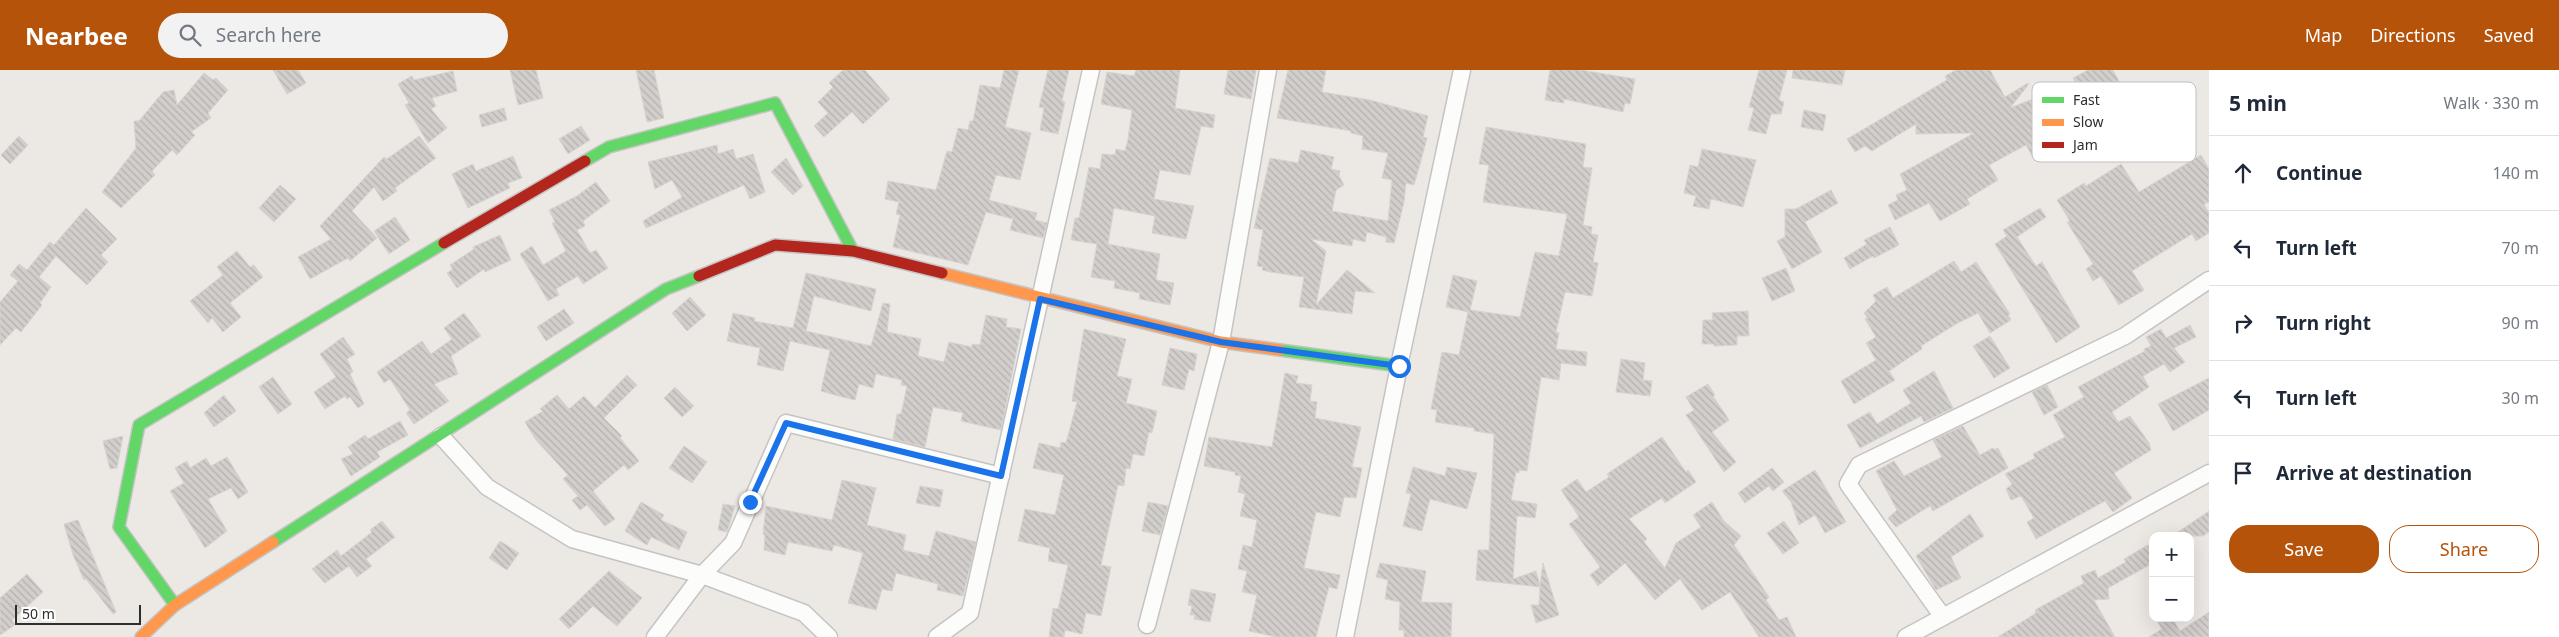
<!DOCTYPE html>
<meta charset="utf-8">
<style>
body{margin:0;font-family:"Noto Sans",sans-serif;background:#f2f2f3;color:#1f2937}
.controls{position:absolute;right:15px;bottom:15px;display:grid;overflow:hidden;border-radius:10px;box-shadow:0 5px 20px #0002}
.controls button{width:45px;height:45px;display:grid;place-items:center;padding:0;border:0;border-bottom:1px solid #e0e1e3;background:#fff;color:#1f2937;font:25px sans-serif}
.scale{position:absolute;left:15px;bottom:12px;width:126px;box-sizing:border-box;padding-left:5px;border:2px solid #2e2e2e;border-top:0;font-size:14px;line-height:18px;white-space:nowrap;color:#2e2e2e;-webkit-text-stroke:4px #fff;paint-order:stroke}
.stop{position:absolute;width:15px;height:15px;margin:-11px;border:4px solid #1a73e8;border-radius:50%;background:#fff}
.stop.end{background:#1a73e8;border-color:#fff;box-shadow:0 1px 5px #0008}
.list{margin:0;padding:0;list-style:none}
h2{display:flex;justify-content:space-between;align-items:center;height:65px;margin:0;padding:0 20px;font-size:21px}
h2 small{font-size:16px;font-weight:400;color:#747a83}
.list li{display:grid;grid-template-columns:32px 1fr auto;gap:15px;align-items:center;box-sizing:border-box;height:75px;padding:0 20px;border-top:1px solid #e0e1e3}
.list b{display:block;font-size:19px;white-space:nowrap}
.list em{font-size:16px;font-style:normal;color:#747a83}
.actions{display:flex;gap:10px;padding:15px 20px}
.actions a{flex:1;padding:11px 0;border:1px solid #b45309;border-radius:20px;text-align:center;font-size:18px;color:#b45309}
.actions .main{background:#b45309;color:#fff}
.icon{flex:none;width:28px;height:28px;fill:none;stroke:currentColor;stroke-width:2;stroke-linecap:round;stroke-linejoin:round}
.map{position:relative;flex:none;width:2209px;height:567px;overflow:hidden}
header{display:flex;align-items:center;gap:30px;box-sizing:border-box;height:70px;padding:0 25px;background:#b45309;color:#fff}
header strong{font-size:24px}
nav{display:flex;gap:28px;margin-inline-start:auto;font-size:18px}
.search{width:350px;height:45px;background:#f2f2f3;display:flex;align-items:center;gap:12px;box-sizing:border-box;padding:0 18px;border-radius:28px;color:#747a83;font-size:19px}
main{display:flex}
aside{flex:1;background:#fff}
.map>svg:first-child{display:block}
.building{fill:url(#building-back-hatch);stroke:#d7d4d0}
.lines{fill:none;stroke-linecap:round;stroke-linejoin:round}
.street-casing{stroke:#c5c4c5;stroke-width:19}
.fast-casing{stroke:#c5c4c5;stroke-width:14}
.slow-casing{stroke:#c5c4c5;stroke-width:14}
.jam-casing{stroke:#c5c4c5;stroke-width:14}
.street{stroke:#fcfcfb;stroke-width:16}
.fast{stroke:#63d668;stroke-width:11}
.slow{stroke:#ff974d;stroke-width:11}
.jam{stroke:#b3261e;stroke-width:11}
.route{stroke:#1a73e8;stroke-width:6}
.key{fill:#fff;stroke:#c0c0c0;stroke-width:1}
.key-label{font-size:14px;fill:#2e2e2e}
</style>
<header>
<strong>Nearbee</strong>
<div class="search"><svg class="icon" aria-label="search" viewBox="0 0 24 24"><circle cx="10" cy="10" r="6"/><path d="M15 15l6 6"/></svg>Search here</div>
<nav><a>Map</a><a>Directions</a><a>Saved</a></nav>
</header>
<main>
<div class="map">
<svg width="2209" height="567" viewBox="0 0 2209 567">
<defs>
<pattern id="building-back-hatch" width="6" height="6" patternUnits="userSpaceOnUse" patternTransform="scale(1.25)"><rect width="6" height="6" fill="#d1cecb"/><path d="M-1 5l2 2M0 0l6 6M5-1l2 2" fill="none" stroke="#b4b1af"/></pattern>
</defs>
<rect width="100%" height="100%" fill="#ece8e4"/>
<!-- building -->
<g class="building">
<polygon points="273,0 298,0 306,13 287,24"/>
<polygon points="510,0 536,0 543,28 518,35"/>
<polygon points="636,0 654,0 664,48 647,52"/>
<polygon points="843,0 865,0 890,29 863,54 852,42 824,67 814,56 828,43 818,32 833,17 829,13"/>
<polygon points="1004,0 1019,0 1005,57 1031,63 1020,110 996,105 989,130 1037,143 1035,150 1047,153 1043,168 1010,160 1013,149 986,142 968,195 893,177 900,145 896,144 899,132 885,129 888,111 936,120 947,81 952,82 958,58 968,60 970,51 973,51 980,15 1000,18"/>
<polygon points="1048,0 1069,0 1062,31 1065,32 1058,64 1040,60 1044,38 1039,37"/>
<polygon points="1136,0 1180,0 1175,38 1215,45 1213,58 1201,56 1190,105 1160,100 1159,104 1154,129 1194,136 1186,169 1152,163 1155,146 1114,138 1108,174 1160,184 1156,210 1174,213 1170,235 1139,229 1140,223 1114,218 1115,211 1091,207 1097,174 1071,170 1075,148 1079,148 1089,97 1100,99 1102,84 1115,85 1116,79 1125,81 1128,69 1132,40 1101,34 1107,2 1134,6"/>
<polygon points="1228,0 1256,0 1251,29 1224,24"/>
<polygon points="1288,0 1326,0 1322,22 1370,30 1428,46 1423,67 1427,68 1420,94 1414,115 1406,113 1404,132 1394,173 1386,172 1386,167 1367,162 1365,172 1353,169 1352,176 1311,169 1326,181 1316,235 1347,200 1375,223 1355,221 1352,244 1299,237 1304,207 1270,202 1262,200 1263,197 1257,196 1263,160 1254,158 1270,88 1298,93 1301,80 1334,87 1331,99 1340,101 1339,106 1344,115 1336,120 1332,141 1388,151 1392,110 1382,108 1388,83 1362,79 1363,66 1351,63 1351,61 1277,48"/>
<polygon points="1550,0 1581,0 1635,9 1630,34 1625,33 1623,42 1564,29 1564,33 1545,30"/>
<polygon points="1759,0 1787,0 1779,30 1784,32 1781,44 1771,44 1766,64 1748,60 1754,38 1749,37"/>
<polygon points="1793,0 1845,0 1842,15 1792,8"/>
<polygon points="1956,0 1990,0 2005,27 2028,13 2029,14 2010,38 2043,25 2082,68 2054,84 2053,81 2035,91 2026,75 1989,95 1998,110 1967,129 1970,134 1940,151 1929,133 1895,150 1888,135 1898,130 1896,125 1907,120 1900,104 1974,63 1916,64 1916,54 1872,81 1865,76 1855,82 1847,69 1947,10 1945,6"/>
<polygon points="2088,0 2113,0 2142,54 2111,71 2103,56 2100,58 2073,8"/>
<polygon points="453,1 457,21 432,28 436,36 431,39 447,58 428,73 405,35 409,33 398,14 412,6 414,10"/>
<polygon points="204,3 213,10 216,8 228,20 208,43 211,48 191,62 195,65 177,85 172,80 152,101 155,105 121,138 102,122 136,78 134,51 139,51 163,22 174,20 177,35"/>
<polygon points="504,38 507,50 482,57 479,45"/>
<polygon points="1804,40 1826,45 1823,61 1801,57"/>
<polygon points="581,56 590,70 568,84 559,69"/>
<polygon points="1486,57 1586,74 1583,97 1592,98 1583,155 1592,157 1591,164 1598,165 1593,192 1598,193 1592,226 1565,222 1556,262 1559,263 1556,279 1587,282 1586,296 1561,293 1559,310 1541,307 1527,401 1519,400 1519,403 1516,402 1511,430 1537,434 1535,448 1517,446 1513,509 1536,501 1540,515 1543,493 1559,545 1536,553 1531,535 1539,535 1540,517 1476,510 1478,480 1489,480 1494,364 1474,361 1474,358 1435,352 1437,340 1431,339 1442,282 1459,285 1468,242 1446,237 1453,205 1477,211 1470,240 1520,247 1535,182 1559,186 1567,144 1483,132 1489,95 1479,94"/>
<polygon points="19,66 28,75 10,94 1,85"/>
<polygon points="419,66 436,88 395,118 397,121 383,131 374,117 352,141 377,168 350,191 348,188 310,209 298,187 331,169 320,156 384,87 387,89"/>
<polygon points="717,75 718,84 733,79 736,89 753,84 765,122 750,129 744,115 646,158 643,151 682,127 672,110 655,119 648,92"/>
<polygon points="1702,79 1756,90 1743,137 1711,129 1709,139 1693,136 1696,126 1684,123 1690,95 1698,97"/>
<polygon points="2201,85 2209,99 2209,132 2204,134 2209,143 2209,163 2196,171 2192,164 2132,201 2144,220 2119,235 2101,206 2093,211 2086,199 2093,194 2067,152 2070,151 2057,130 2084,113 2086,116 2121,94 2139,122"/>
<polygon points="513,86 522,108 508,113 510,118 468,138 452,104 473,94 476,101"/>
<polygon points="786,88 803,116 793,125 771,102"/>
<polygon points="596,112 610,131 583,151 585,156 577,160 590,183 596,180 608,198 583,214 578,206 556,219 559,225 548,231 520,184 532,176 543,195 566,181 552,153 555,152 549,140 577,126"/>
<polygon points="280,115 296,129 274,152 259,138"/>
<polygon points="1831,120 1838,133 1805,152 1822,182 1792,199 1777,171 1785,167 1785,139 1796,139"/>
<polygon points="86,138 117,169 101,185 108,192 87,215 56,186 39,207 51,217 40,233 42,235 21,262 16,258 0,275 0,232 18,211 10,205 19,194 27,200 50,172 54,175"/>
<polygon points="2040,138 2046,147 2017,167 2036,196 2042,192 2080,257 2056,273 1995,174 2007,166 2003,160"/>
<polygon points="395,147 410,170 389,184 374,161"/>
<polygon points="1890,157 1899,175 1874,188 1873,186 1850,199 1844,188 1867,174 1864,170"/>
<polygon points="500,165 511,190 485,202 484,199 457,218 447,203 453,199 450,195 474,179 473,177"/>
<polygon points="237,181 250,197 254,195 263,207 230,233 241,247 223,262 212,248 208,253 190,231 223,205 217,197"/>
<polygon points="1954,191 1961,202 1976,192 2010,244 2008,245 2011,250 1990,263 1978,243 1956,254 1921,276 1922,279 1889,301 1895,310 1854,334 1841,311 1876,290 1866,273 1876,267 1865,249 1868,248 1864,243 1876,231 1873,225 1887,217 1893,228"/>
<polygon points="1786,198 1795,221 1772,231 1762,208"/>
<polygon points="806,203 876,219 871,241 814,226 806,261 871,276 883,233 890,234 887,262 921,269 918,286 944,292 949,272 972,277 972,274 980,275 986,245 1007,249 1006,257 1021,259 1001,360 961,351 963,343 933,337 925,377 893,369 897,344 901,344 907,316 901,315 902,310 876,304 873,318 859,314 855,330 842,327 821,321 830,280 790,271 783,301 757,295 760,278 727,271 733,243 755,248 754,251 793,258"/>
<polygon points="690,227 706,245 687,261 672,243"/>
<polygon points="564,239 574,253 546,271 537,257"/>
<polygon points="1748,241 1749,266 1737,266 1737,275 1714,276 1714,274 1702,274 1703,250 1713,250 1712,243"/>
<polygon points="464,243 481,266 451,286 458,304 434,314 449,331 414,354 406,343 410,340 390,309 384,313 377,302 422,271 431,284 452,269 444,258"/>
<polygon points="2190,255 2196,267 2174,278 2185,292 2170,302 2164,294 2143,306 2149,317 2112,342 2118,352 2130,346 2149,373 2151,380 2114,403 2132,428 2113,442 2105,431 2036,469 2027,452 2034,448 2021,426 2011,430 2006,419 2012,414 2005,404 2035,388 2033,384 2065,367 2053,345 2084,327 2078,317 2145,281 2144,279 2151,276 2146,267 2161,259 2166,268"/>
<polygon points="1084,259 1126,269 1117,306 1132,309 1126,333 1157,341 1152,363 1149,362 1144,386 1133,384 1130,399 1126,398 1124,416 1118,415 1101,495 1111,497 1101,546 1086,543 1082,564 1065,560 1064,567 1049,567 1053,538 1058,539 1068,495 1048,491 1050,478 1018,471 1025,439 1055,445 1064,405 1033,398 1039,373 1060,378 1061,372 1066,373 1077,332 1072,331"/>
<polygon points="1990,266 2010,298 1994,308 1973,276"/>
<polygon points="343,267 355,284 347,289 353,302 350,304 364,334 358,338 350,327 347,329 345,326 325,339 314,322 336,307 320,284"/>
<polygon points="1170,278 1197,284 1194,301 1189,299 1184,320 1162,315"/>
<polygon points="1621,289 1645,293 1643,310 1652,311 1650,326 1616,322"/>
<polygon points="1934,301 1953,338 1924,352 1921,346 1860,378 1847,355 1870,342 1877,354 1911,333 1903,320"/>
<polygon points="1285,303 1298,306 1296,313 1312,315 1310,331 1317,332 1315,348 1361,357 1352,397 1362,398 1356,428 1344,427 1340,447 1316,442 1304,498 1340,505 1337,519 1329,517 1316,567 1276,567 1249,561 1257,525 1242,522 1247,501 1238,499 1243,475 1252,477 1257,450 1240,446 1245,424 1238,422 1241,406 1235,405 1235,402 1204,396 1209,367 1272,377"/>
<polygon points="627,305 637,315 604,348 622,366 620,368 639,391 628,400 624,395 593,421 615,449 605,456 587,435 580,440 572,430 578,426 563,409 568,405 536,370 525,352 543,341 540,339 557,325 569,339 584,326 595,338"/>
<polygon points="273,307 292,334 278,344 259,317"/>
<polygon points="2209,308 2209,340 2173,361 2158,334"/>
<polygon points="1708,314 1715,325 1713,326 1729,350 1712,362 1736,392 1724,402 1686,345 1694,340 1686,327"/>
<polygon points="2047,315 2058,337 2044,345 2032,322"/>
<polygon points="675,317 694,336 682,347 664,328"/>
<polygon points="224,325 236,341 214,357 204,343"/>
<polygon points="400,351 408,365 377,382 380,387 351,406 341,389 353,384 348,377 365,365 368,369"/>
<polygon points="1963,356 1980,385 1993,378 1994,380 1998,378 2008,398 1933,441 1930,436 1896,457 1888,448 1897,440 1876,401 1894,391 1904,406 1942,387 1933,370"/>
<polygon points="123,366 117,398 110,399 103,371"/>
<polygon points="1662,367 1686,402 1688,400 1696,412 1665,433 1662,428 1629,449 1647,469 1644,472 1665,498 1676,473 1701,457 1693,445 1712,432 1724,451 1741,466 1734,475 1769,527 1766,530 1779,550 1787,547 1796,567 1759,567 1730,522 1702,540 1680,509 1655,530 1625,493 1598,516 1590,505 1600,497 1569,454 1579,447 1561,420 1577,409 1586,422 1609,407 1607,404"/>
<polygon points="684,376 707,392 692,413 669,398"/>
<polygon points="227,387 248,422 238,429 231,418 208,429 227,461 205,478 170,421 184,413 175,398 187,391 190,398 206,388 211,396"/>
<polygon points="1413,397 1445,406 1447,397 1477,403 1467,439 1430,429 1422,461 1403,456 1411,424 1406,423"/>
<polygon points="1772,398 1784,412 1773,421 1769,416 1745,433 1738,423"/>
<polygon points="1815,400 1846,452 1825,463 1815,445 1799,455 1791,432 1782,421"/>
<polygon points="842,410 876,418 867,455 906,465 903,480 929,486 936,461 976,472 963,526 937,520 938,514 896,503 892,521 882,519 876,540 848,533 863,483 834,475 832,481 788,472 785,485 764,480 765,465 763,464 766,436 832,450"/>
<polygon points="920,416 943,420 940,437 916,433"/>
<polygon points="641,432 664,445 661,450 687,462 679,480 651,467 647,475 625,461"/>
<polygon points="1148,432 1168,436 1160,465 1142,461"/>
<polygon points="723,434 735,436 727,462 718,460"/>
<polygon points="2209,441 2209,462 2203,466 2172,466"/>
<polygon points="1970,444 1984,466 1951,487 1961,508 1936,520 1916,486"/>
<polygon points="78,450 116,542 113,544 86,509 84,510 73,485 64,454"/>
<polygon points="382,451 395,467 366,489 372,496 357,507 349,496 325,513 312,499 337,480 341,486 372,462 370,460"/>
<polygon points="1784,451 1799,473 1783,484 1767,463"/>
<polygon points="500,471 519,483 507,500 489,488"/>
<polygon points="2148,475 2153,482 2153,493 2108,518 2109,529 2094,530 2115,567 1998,567 2036,543 2035,540 2084,513 2081,506 2095,500 2098,508 2126,492 2124,489"/>
<polygon points="1380,493 1426,501 1421,532 1452,533 1451,567 1404,567 1404,560 1399,560 1400,532 1385,529 1388,510 1376,507"/>
<polygon points="609,501 642,528 617,556 593,536 569,559 559,549"/>
<polygon points="27,504 43,522 12,550 15,555 0,565 0,528"/>
<polygon points="1191,519 1216,524 1210,552 1194,549 1195,545 1190,545 1192,536 1188,535"/>
<polygon points="2209,542 2209,567 2149,567 2162,559 2155,548 2172,548 2180,561"/>
</g>
<g class="lines">
<defs>
<g id="street">
<polyline points="441,366 487,417 572,469 702,505 804,543 829,567"/>
<polyline points="1943,547 1848,414 1859,395 2125,266 2209,210"/>
<polyline points="1147,555 1221,272 1268,0"/>
<polyline points="655,567 702,505 733,473 786,353 1001,406"/>
<polyline points="937,567 970,543 1091,0"/>
<polyline points="1345,567 1399,296 1462,0"/>
<polyline points="1906,567 2209,403"/>
</g>
<g id="fast">
<polyline points="585,91 609,77 775,33 853,181"/>
<polyline points="1280,280 1399,296"/>
<polyline points="273,472 666,219 699,206"/>
<polyline points="175,535 119,457 139,355 444,173"/>
</g>
<g id="slow">
<polyline points="942,203 1221,272 1280,280"/>
<polyline points="141,567 175,535 273,472"/>
</g>
<g id="jam">
<polyline points="444,173 585,91"/>
<polyline points="699,206 775,175 853,181 942,203"/>
</g>
</defs>
<!-- street casing -->
<use href="#street" class="street-casing"/>
<!-- fast casing -->
<use href="#fast" class="fast-casing"/>
<!-- slow casing -->
<use href="#slow" class="slow-casing"/>
<!-- jam casing -->
<use href="#jam" class="jam-casing"/>
<!-- street -->
<use href="#street" class="street"/>
<!-- fast -->
<use href="#fast" class="fast"/>
<!-- slow -->
<use href="#slow" class="slow"/>
<!-- jam -->
<use href="#jam" class="jam"/>
</g>
<g class="lines">
<!-- route -->
<polyline class="route" points="750,432 786,353 1001,406 1040,229 1221,272 1399,296"/>
</g>
<!-- legend -->
<rect x="2032" y="12" width="164" height="80" rx="8" class="key"/>
<rect x="2042" y="27" width="22" height="6" fill="#63d668"/>
<rect x="2042" y="49" width="22" height="7" fill="#ff974d"/>
<rect x="2042" y="72" width="22" height="6" fill="#b3261e"/>
<g class="key-label">
<text x="2073" y="35">Fast</text>
<text x="2073" y="57">Slow</text>
<text x="2073" y="80">Jam</text>
</g>
</svg>
<div class="controls">
<button>+</button>
<button>−</button>
</div>
<div class="scale">50 m</div>
<div class="stop" style="left:1399px;top:296px"></div>
<div class="stop end" style="left:750px;top:432px"></div>
</div>
<aside>
<h2>5 min<small>Walk · 330 m</small></h2>
<ul class="list">
<li><svg class="icon" aria-label="ahead" viewBox="0 0 24 24"><path d="M12 20V5M6 11l6-6 6 6"/></svg><div><b>Continue</b></div><em>140 m</em></li>
<li><svg class="icon" aria-label="left" viewBox="0 0 24 24"><path d="M17 20v-9H6M10 6l-5 5 5 5"/></svg><div><b>Turn left</b></div><em>70 m</em></li>
<li><svg class="icon" aria-label="right" viewBox="0 0 24 24"><path d="M7 20v-9h11M14 6l5 5-5 5"/></svg><div><b>Turn right</b></div><em>90 m</em></li>
<li><svg class="icon" aria-label="left" viewBox="0 0 24 24"><path d="M17 20v-9H6M10 6l-5 5 5 5"/></svg><div><b>Turn left</b></div><em>30 m</em></li>
<li><svg class="icon" aria-label="arrive" viewBox="0 0 24 24"><path d="M6 21V4h12l-3 4 3 4H6"/></svg><div><b>Arrive at destination</b></div></li>
</ul>
<div class="actions"><a class="main">Save</a><a>Share</a></div>
</aside>
</main>
